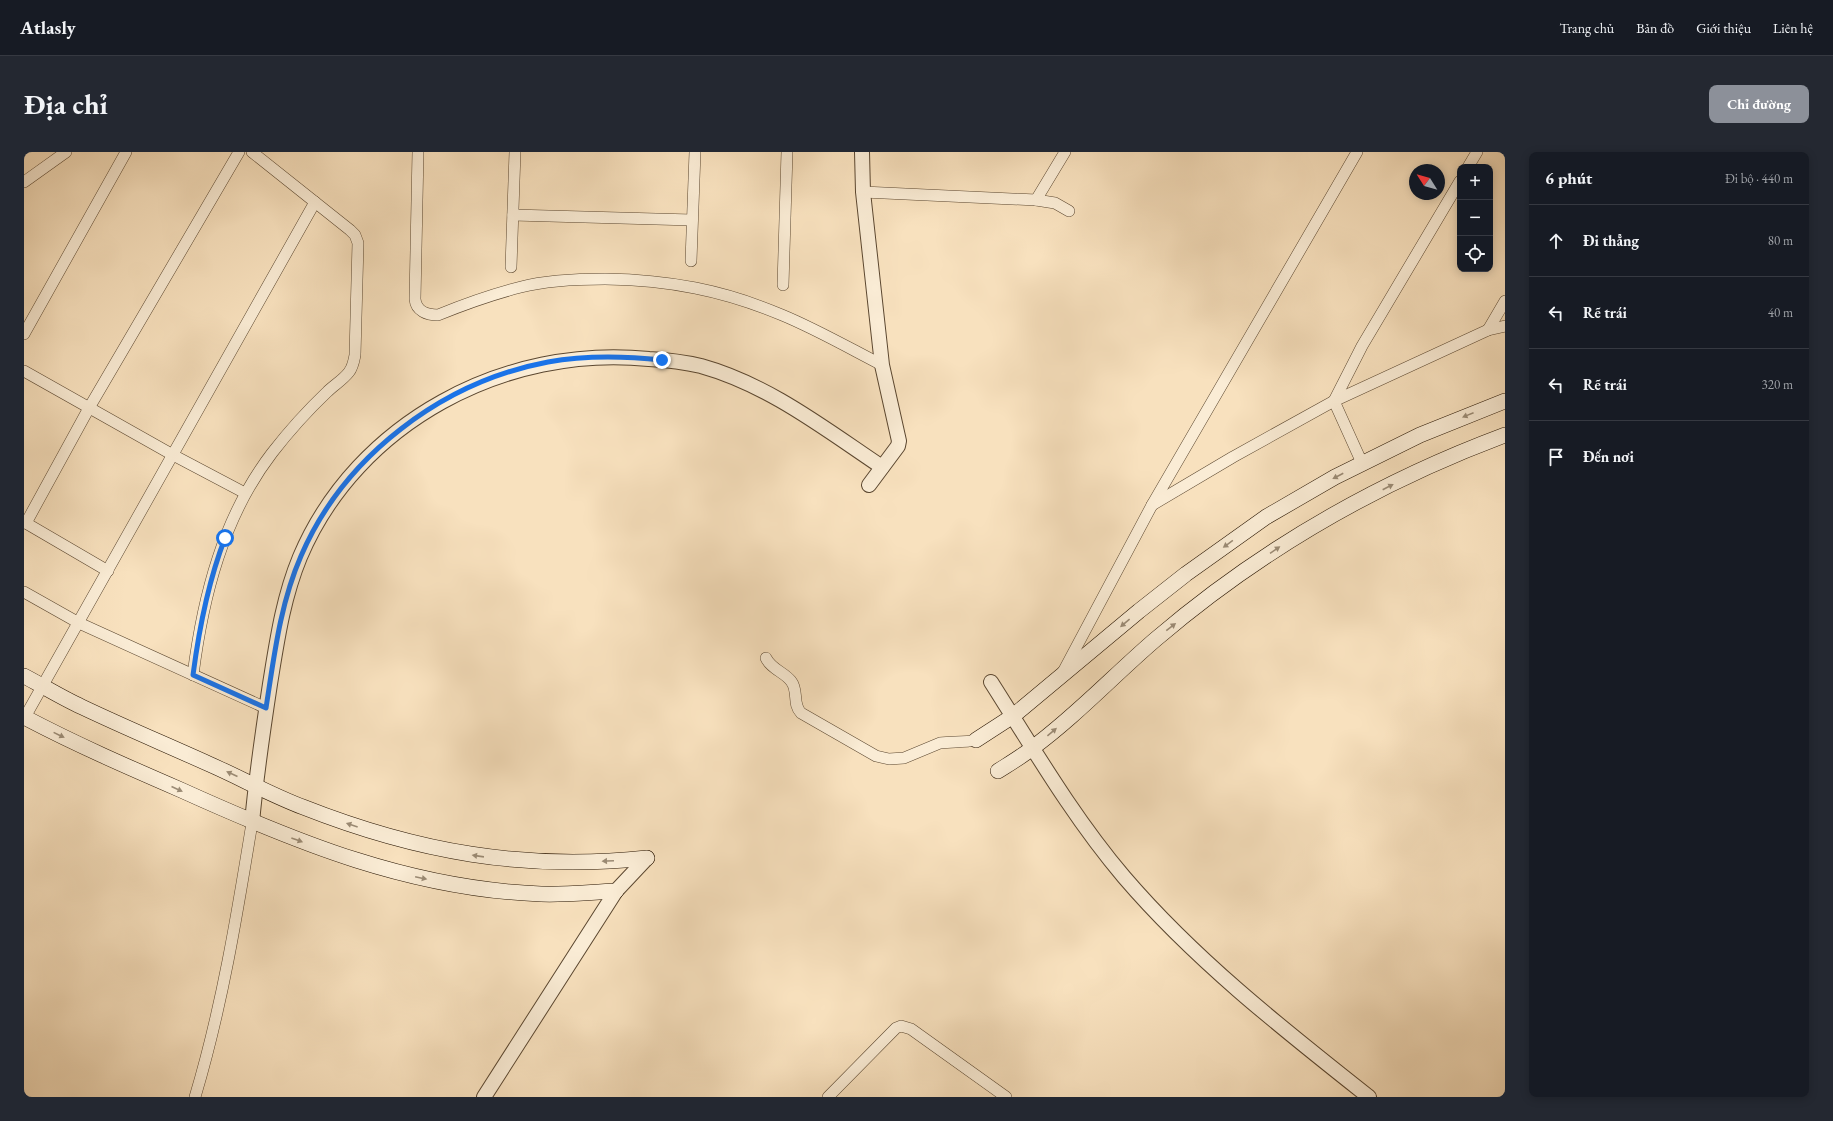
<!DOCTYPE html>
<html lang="vi">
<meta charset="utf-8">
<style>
body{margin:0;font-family:"EB Garamond",serif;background:#242831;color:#f1f3f6}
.controls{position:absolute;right:12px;top:12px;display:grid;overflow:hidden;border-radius:8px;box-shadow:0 2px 10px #0003}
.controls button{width:36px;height:36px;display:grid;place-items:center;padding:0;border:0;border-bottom:1px solid #363941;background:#171b24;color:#f1f3f6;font:20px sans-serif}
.compass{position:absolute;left:1385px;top:12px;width:36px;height:36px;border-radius:50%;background:#171b24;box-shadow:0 2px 10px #0003;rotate:307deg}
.stop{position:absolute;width:12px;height:12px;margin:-9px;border:3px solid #1a73e8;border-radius:50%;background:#fff}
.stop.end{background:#1a73e8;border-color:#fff;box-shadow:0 1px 4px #0008}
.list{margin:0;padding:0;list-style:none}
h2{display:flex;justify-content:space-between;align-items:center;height:52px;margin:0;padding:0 16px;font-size:17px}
h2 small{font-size:13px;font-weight:400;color:#9ea1a6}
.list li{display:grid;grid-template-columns:26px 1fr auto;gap:12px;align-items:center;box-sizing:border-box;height:72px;padding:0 16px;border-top:1px solid #363941}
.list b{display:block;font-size:15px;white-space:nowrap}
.list em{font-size:13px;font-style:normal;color:#9ea1a6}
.icon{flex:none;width:22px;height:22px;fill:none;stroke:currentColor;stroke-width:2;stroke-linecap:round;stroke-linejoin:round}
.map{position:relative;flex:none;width:1481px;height:945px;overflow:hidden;border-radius:8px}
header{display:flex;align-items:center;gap:24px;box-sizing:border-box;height:56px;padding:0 20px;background:#171b24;border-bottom:1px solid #363941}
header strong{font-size:19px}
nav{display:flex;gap:22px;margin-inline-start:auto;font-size:14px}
.intro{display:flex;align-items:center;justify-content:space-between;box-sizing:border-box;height:96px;padding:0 24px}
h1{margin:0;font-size:28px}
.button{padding:10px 18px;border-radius:8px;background:#8c9099;color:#fff;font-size:14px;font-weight:700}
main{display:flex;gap:24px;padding:0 24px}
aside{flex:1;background:#171b24;border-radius:8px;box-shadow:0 2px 10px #0003}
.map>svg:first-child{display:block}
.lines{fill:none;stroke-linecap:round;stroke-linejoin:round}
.minor-casing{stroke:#5b4730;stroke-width:12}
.tertiary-casing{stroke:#5b4730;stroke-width:16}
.secondary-casing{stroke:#271400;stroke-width:16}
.minor{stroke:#faecd5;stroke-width:11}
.tertiary{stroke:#faecd5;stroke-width:14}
.secondary{stroke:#faecd5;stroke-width:15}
.oneway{fill:#9b8b75}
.route{stroke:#1a73e8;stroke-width:5}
</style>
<header>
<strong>Atlasly</strong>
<nav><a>Trang chủ</a><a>Bản đồ</a><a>Giới thiệu</a><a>Liên hệ</a></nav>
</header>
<div class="intro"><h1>Địa chỉ</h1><a class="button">Chỉ đường</a></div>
<main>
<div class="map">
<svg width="1481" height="945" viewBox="0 0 1481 945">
<rect width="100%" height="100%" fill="#f8e1be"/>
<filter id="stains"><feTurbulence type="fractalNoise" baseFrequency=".005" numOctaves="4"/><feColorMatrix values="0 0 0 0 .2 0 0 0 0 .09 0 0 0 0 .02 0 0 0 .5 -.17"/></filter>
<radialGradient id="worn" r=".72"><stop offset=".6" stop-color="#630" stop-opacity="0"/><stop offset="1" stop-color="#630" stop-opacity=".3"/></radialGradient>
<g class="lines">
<defs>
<g id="minor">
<path d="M394,0L391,147C392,159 403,163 414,163C441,152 469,142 497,135C524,128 554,127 581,127C645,128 699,138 758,163C792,177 825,196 858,213"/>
<polyline points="1444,15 1453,0"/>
<polyline points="0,30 42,0"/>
<polyline points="839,40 1012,48 1031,51 1045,59"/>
<polyline points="1012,48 1041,0"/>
<polyline points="489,63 668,68"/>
<polyline points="667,109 671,0"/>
<polyline points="487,115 491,0"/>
<polyline points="759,133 763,0"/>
<polyline points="1464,178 1481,149"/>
<polyline points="0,182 102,0"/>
<polyline points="0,219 149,303 221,341"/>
<polyline points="1338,311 1310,249 1338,194 1436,29"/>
<polyline points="1128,353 1209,305 1310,249 1464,178 1481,174"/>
<polyline points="0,370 84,419"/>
<polyline points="2,371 65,256 215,0"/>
<polyline points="0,440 55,471 242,556"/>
<path d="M742,506C747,517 760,520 767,529C775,539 768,552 777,561L852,604L865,607L880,606L916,591C928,589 939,591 952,588"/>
<polyline points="1039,520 1128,353 1333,0"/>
<path d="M169,523C179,444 199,365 248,301C265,279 283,259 303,240C310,233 319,228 325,220C329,215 330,208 331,203L334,91L331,83L326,78L228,0"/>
<polyline points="1,565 291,50"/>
<path d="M171,945C198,855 213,763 228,671"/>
<polyline points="804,945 872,876 877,874 887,877 982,945"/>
</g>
<g id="tertiary">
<polyline points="838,0 839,40 858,213 875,289 874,294 845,333"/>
<path d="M967,530C1009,596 1049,665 1100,725C1171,808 1259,877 1345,945"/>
<path d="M228,671C232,624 239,578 246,532C253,489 259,446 276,405C333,270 482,192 625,207C643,208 660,210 677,214C745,233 801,277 858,315"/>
<polyline points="460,945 592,739 623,706"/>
</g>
<g id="secondary">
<path d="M0,524C19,534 38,546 58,555C100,575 143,593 185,612C217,626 247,643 279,655C393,700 500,719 623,706"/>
<path d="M0,565C51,592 104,615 157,638C274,691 387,737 517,742C542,743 567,740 592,739"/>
<polyline points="952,588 989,564 1115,459 1162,422 1242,365 1311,325 1396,283 1481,249"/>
<path d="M974,619C985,612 997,605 1007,597C1052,564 1090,523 1132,487C1235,399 1355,330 1481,283"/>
</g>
</defs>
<!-- minor casing -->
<use href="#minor" class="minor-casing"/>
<!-- tertiary casing -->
<use href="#tertiary" class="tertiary-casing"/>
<!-- secondary casing -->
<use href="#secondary" class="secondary-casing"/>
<!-- minor -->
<use href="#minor" class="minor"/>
<!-- tertiary -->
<use href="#tertiary" class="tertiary"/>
<!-- secondary -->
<use href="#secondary" class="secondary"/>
</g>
<!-- one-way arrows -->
<defs><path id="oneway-solid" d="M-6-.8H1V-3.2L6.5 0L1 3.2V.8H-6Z"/></defs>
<g class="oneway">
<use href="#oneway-solid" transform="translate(1444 263) rotate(158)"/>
<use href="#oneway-solid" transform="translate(1314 324) rotate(152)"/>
<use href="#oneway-solid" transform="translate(1364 335) rotate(-27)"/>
<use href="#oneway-solid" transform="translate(1204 392) rotate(144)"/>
<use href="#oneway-solid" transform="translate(1251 398) rotate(-34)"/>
<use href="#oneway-solid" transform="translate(1101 471) rotate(140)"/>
<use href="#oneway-solid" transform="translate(1147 475) rotate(-38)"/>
<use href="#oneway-solid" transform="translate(1028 580) rotate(-40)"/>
<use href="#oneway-solid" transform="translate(35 583) rotate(26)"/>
<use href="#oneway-solid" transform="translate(208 622) rotate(-156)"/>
<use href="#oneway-solid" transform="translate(153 637) rotate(24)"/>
<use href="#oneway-solid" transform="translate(328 673) rotate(-161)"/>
<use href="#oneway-solid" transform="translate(273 688) rotate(20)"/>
<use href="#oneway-solid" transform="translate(454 704) rotate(-172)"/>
<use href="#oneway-solid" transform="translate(584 709) rotate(178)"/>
<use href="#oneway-solid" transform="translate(397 726) rotate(12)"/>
</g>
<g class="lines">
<!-- route -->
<path class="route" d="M201,386C184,430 175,477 169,523L242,556C250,505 256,452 277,404C320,304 418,230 524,210C562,203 600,204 638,208"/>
</g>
<rect width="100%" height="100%" filter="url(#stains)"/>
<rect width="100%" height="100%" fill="url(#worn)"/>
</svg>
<div class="controls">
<button>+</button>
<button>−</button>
<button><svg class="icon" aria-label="locate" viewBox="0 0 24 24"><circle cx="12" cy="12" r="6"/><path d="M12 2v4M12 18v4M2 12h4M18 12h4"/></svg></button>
</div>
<svg class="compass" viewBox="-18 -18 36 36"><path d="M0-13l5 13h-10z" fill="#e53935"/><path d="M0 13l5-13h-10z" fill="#9ea1a6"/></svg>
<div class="stop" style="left:201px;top:386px"></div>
<div class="stop end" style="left:638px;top:208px"></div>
</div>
<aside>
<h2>6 phút<small>Đi bộ · 440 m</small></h2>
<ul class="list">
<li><svg class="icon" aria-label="ahead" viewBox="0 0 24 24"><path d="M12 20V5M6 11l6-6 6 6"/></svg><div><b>Đi thẳng</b></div><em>80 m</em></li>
<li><svg class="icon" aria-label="left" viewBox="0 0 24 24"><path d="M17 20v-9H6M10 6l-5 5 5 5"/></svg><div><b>Rẽ trái</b></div><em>40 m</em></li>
<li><svg class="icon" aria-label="left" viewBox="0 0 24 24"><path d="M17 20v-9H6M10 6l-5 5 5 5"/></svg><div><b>Rẽ trái</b></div><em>320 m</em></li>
<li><svg class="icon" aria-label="arrive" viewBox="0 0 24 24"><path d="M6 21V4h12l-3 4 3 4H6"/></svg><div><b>Đến nơi</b></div></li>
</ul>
</aside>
</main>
